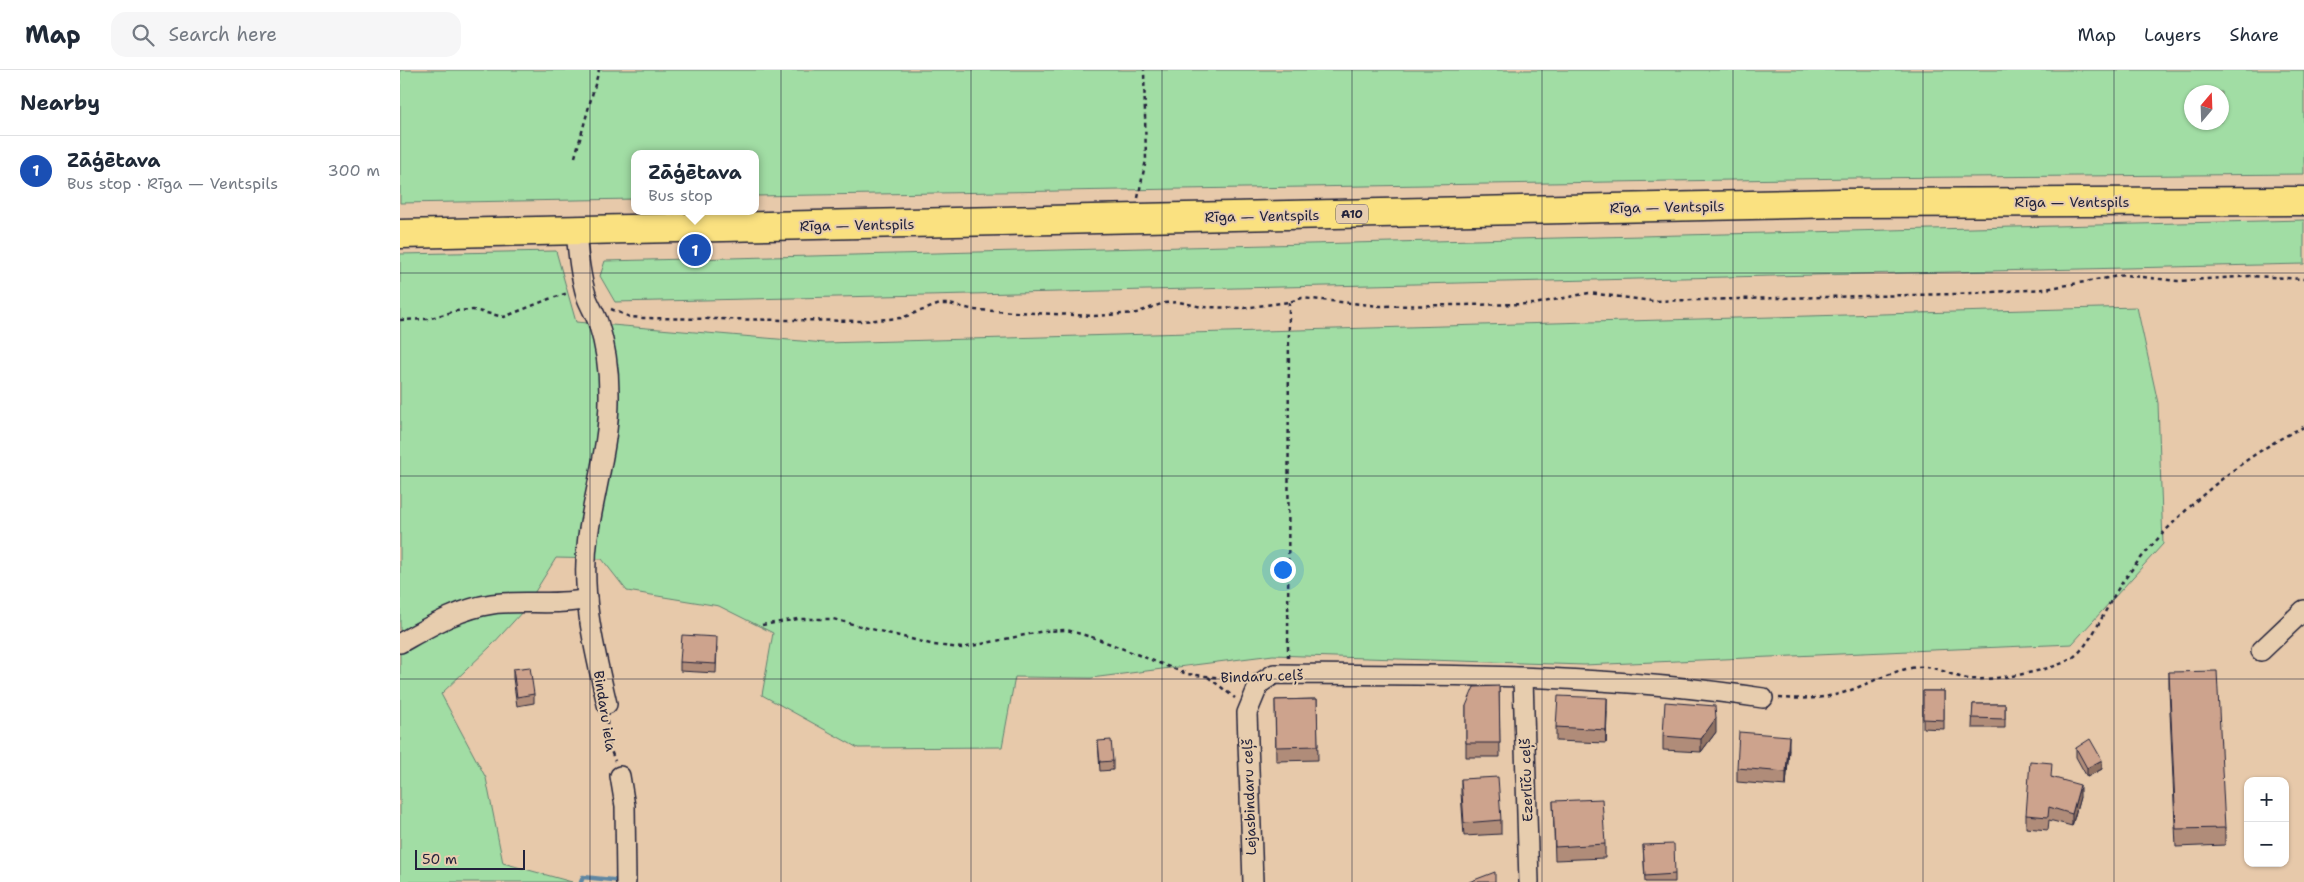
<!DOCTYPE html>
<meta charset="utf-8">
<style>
body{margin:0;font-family:"Shantell Sans",sans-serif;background:#f6f6f7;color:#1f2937}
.controls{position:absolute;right:15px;bottom:15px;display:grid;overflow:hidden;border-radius:10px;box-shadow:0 1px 4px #0004}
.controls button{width:45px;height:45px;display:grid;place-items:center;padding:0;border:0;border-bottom:1px solid #e0e1e3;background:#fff;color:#1f2937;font:25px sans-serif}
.compass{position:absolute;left:1784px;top:15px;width:45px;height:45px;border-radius:50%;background:#fff;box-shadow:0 1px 4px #0004;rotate:19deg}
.scale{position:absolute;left:15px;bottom:12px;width:110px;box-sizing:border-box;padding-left:5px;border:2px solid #22223b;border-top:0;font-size:14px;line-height:18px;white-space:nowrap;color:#22223b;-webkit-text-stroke:4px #e7cdae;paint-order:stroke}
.you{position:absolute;left:882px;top:499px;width:18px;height:18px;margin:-12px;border:4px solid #fff;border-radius:50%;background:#1a73e8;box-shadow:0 0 0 8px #1a73e833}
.badge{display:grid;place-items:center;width:32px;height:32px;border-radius:50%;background:#0b8043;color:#fff;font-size:16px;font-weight:700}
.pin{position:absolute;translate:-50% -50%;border:2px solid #fff;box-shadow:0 1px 5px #0006}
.popup{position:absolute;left:231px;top:80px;width:128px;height:65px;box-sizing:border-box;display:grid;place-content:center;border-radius:10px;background:#fff;filter:drop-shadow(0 1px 4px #0005);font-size:16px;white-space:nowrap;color:#747a83}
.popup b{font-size:19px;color:#1f2937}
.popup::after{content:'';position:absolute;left:50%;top:100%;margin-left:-10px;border:10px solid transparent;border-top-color:#fff}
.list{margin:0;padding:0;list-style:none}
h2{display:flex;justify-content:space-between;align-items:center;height:65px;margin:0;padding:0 20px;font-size:21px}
h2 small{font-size:16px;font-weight:400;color:#747a83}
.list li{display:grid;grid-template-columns:32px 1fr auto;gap:15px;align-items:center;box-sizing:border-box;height:70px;padding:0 20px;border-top:1px solid #e0e1e3}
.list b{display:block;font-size:19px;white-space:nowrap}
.list p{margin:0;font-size:16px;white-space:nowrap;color:#747a83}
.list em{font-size:16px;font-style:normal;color:#747a83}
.icon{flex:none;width:28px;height:28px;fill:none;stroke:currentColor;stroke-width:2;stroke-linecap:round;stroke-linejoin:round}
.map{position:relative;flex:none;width:1904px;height:812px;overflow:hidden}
header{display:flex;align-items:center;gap:30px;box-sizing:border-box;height:70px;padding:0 25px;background:#fff;border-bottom:1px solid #e0e1e3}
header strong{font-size:24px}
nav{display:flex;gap:28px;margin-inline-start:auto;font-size:18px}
.search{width:350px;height:45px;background:#f6f6f7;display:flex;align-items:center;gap:12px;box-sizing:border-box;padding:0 18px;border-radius:15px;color:#747a83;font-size:19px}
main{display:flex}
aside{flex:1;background:#fff}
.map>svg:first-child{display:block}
.green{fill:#a1dda4;stroke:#628070;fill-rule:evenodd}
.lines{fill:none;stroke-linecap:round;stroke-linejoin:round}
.stream{stroke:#5f87a3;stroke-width:4.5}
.minor-casing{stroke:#22223b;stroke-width:22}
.highway-casing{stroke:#22223b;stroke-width:31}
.path{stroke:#22223b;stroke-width:2.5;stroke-dasharray:4 4;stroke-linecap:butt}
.minor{stroke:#e7cdae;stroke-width:19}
.highway{stroke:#fae180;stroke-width:28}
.wall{fill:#b08c79;stroke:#22223b}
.shaded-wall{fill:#907263;stroke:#22223b}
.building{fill:#cda38d;stroke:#22223b}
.grid{fill:none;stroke:#22223b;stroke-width:1;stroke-opacity:0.55}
.labels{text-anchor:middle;stroke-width:4;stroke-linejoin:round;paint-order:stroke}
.shield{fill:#e7cdae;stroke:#5d555e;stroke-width:1}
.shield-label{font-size:12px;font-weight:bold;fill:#22223b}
.street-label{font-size:14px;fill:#22223b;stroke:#e7cdae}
</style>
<header>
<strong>Map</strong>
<div class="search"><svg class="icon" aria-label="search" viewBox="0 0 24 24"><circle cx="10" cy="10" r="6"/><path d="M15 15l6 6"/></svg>Search here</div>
<nav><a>Map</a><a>Layers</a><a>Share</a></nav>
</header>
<main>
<aside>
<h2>Nearby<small></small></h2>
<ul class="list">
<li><span class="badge" style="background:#1a4fb4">1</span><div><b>Zāģētava</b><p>Bus stop · Rīga — Ventspils</p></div><em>300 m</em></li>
</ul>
</aside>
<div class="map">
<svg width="1904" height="812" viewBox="0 0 1904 812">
<rect width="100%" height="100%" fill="#e7c9aa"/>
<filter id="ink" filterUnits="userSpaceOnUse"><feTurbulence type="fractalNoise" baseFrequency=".02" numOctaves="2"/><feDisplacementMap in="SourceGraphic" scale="10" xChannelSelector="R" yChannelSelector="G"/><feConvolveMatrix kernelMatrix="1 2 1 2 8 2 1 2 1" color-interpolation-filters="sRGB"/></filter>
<g filter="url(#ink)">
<!-- green -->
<g class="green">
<path d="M0,0H1904V104L1455,108L355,126V84H235V129L0,133ZM1822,22V52H1792V22Z"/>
<polygon points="1904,150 1904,194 215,232 200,206 205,191"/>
<polygon points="156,181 176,252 425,273 1737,237 1758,333 1763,474 1672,574 1184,595 873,585 691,608 615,607 602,677 458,678 362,625 373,563 319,536 227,521 202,489 156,488 123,541 92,575 41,624 86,708 103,793 172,812 0,812 0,184"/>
</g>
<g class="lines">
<!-- stream -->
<polyline class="stream" points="181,812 183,807 222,811"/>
<defs>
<g id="minor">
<path d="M176,161C178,183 180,206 187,228C190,236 195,244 198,252C205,274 209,301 209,323C210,372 195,418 188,466C180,523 194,578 207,634"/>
<path d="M0,573C29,557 58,539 92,534C123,530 158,536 187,529"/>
<polyline points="1861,581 1904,540"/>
<polyline points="1123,608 1129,812"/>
<polyline points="220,706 225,736 226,812"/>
<path d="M853,812L847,643L859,614L874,604C1037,605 1202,603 1363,628"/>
</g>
<polyline id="highway" points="0,164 1441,133 1904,131"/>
</defs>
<!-- minor casing -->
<use href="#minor" class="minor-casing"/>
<!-- highway casing -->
<use href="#highway" class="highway-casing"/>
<!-- path -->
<g class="path">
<polyline points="175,87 199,0"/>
<polyline points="738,128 746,90 744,0"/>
<polyline points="211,239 230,247 243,248 462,251 501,248 540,234 549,234 575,240 694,246 736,243 764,233 779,232 802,237 843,238 889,232 902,228 980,236 1134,234 1189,223 1252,231 1555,224 1645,219 1724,205 1778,211 1852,206 1904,209"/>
<polyline points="0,250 27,249 56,241 73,240 104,247 149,229 168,223"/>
<polyline points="362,555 398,549 433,549 534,575 562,578 644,561 667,560 698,569 787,604 823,608 845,607"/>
<polyline points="888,588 889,232"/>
<polyline points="808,607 835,628"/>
<path d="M1379,628C1400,629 1419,629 1439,624C1465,617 1499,595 1526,597C1540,598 1554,607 1569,609C1593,611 1653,601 1672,588C1692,575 1706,536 1720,516C1758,459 1841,384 1904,357"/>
<polyline points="207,651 208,673 215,691"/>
</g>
<!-- minor -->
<use href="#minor" class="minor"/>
<!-- highway -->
<use href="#highway" class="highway"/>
</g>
<!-- wall -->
<g class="wall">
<polygon points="317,577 316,603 280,601 280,592"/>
<polygon points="113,599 134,624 134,633 117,636 113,608"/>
<polygon points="1769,602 1825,758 1825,775 1776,777 1769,619"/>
<polygon points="1099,616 1100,687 1066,687 1066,636"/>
<polygon points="1523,621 1544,621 1544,659 1523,658"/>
<polygon points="917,629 918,690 876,691 875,630"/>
<polygon points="1573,634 1605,634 1605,658 1572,658"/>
<polygon points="1207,642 1206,673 1156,671 1156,657"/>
<polygon points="1316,662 1301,682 1263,680 1263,666"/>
<polygon points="698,671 713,691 713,700 700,701"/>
<polygon points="1676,678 1702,699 1687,707 1676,687"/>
<polygon points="1389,679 1386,716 1337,712 1337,698"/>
<polygon points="1652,707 1680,727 1672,756 1649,750 1648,760 1626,758 1626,745"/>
<polygon points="1061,709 1101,750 1101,764 1064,766 1061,723"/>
<polygon points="1153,731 1205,774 1205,788 1155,790"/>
<polygon points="1243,775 1275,804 1275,812 1245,812"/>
</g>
<!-- shaded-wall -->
<g class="shaded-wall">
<polygon points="1207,628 1207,642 1206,673 1206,660"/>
<polygon points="1316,648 1316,662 1301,682 1301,669"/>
<polygon points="1389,666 1389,679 1386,716 1386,702"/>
<polygon points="1702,690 1702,699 1687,707 1687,698"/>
<polygon points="1680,715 1680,727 1672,756 1672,744"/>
</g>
<!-- building -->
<g class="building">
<polygon points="282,565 317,567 316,594 280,592"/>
<polygon points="130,597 134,624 117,627 113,599"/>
<polygon points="1817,601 1825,758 1776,759 1769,602"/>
<polygon points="1099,616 1100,673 1066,673 1066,636 1074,617"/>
<polygon points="1523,621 1544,621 1544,650 1523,649"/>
<polygon points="1158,626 1207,628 1206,660 1156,657"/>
<polygon points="917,629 918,676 876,677 875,630"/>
<polygon points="1265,632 1315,636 1316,648 1301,669 1263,666"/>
<polygon points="1573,634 1605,634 1605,649 1572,648"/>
<polygon points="1339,662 1389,666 1386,702 1337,698"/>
<polygon points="1690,669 1702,690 1687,698 1676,678"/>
<polygon points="711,670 713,691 700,692 698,671"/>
<polygon points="1630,691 1652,693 1651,707 1680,715 1672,744 1649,737 1648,747 1626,745"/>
<polygon points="1098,707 1101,750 1064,753 1061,709"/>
<polygon points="1202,729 1205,774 1155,777 1153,731"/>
<polygon points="1274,774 1275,804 1245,806 1243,775"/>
<polygon points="1095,802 1095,812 1069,812"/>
</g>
</g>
<!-- grid -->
<path class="grid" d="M190,0V812M381,0V812M571,0V812M762,0V812M952,0V812M1142,0V812M1333,0V812M1523,0V812M1714,0V812M0,203H1904M0,406H1904M0,609H1904"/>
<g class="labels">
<!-- shield labels -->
<rect class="shield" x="936" y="134.5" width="32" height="19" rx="4"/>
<g class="shield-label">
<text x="952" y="148">A10</text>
</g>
<!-- street labels -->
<g class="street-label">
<text x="1672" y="137">Rīga — Ventspils</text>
<text transform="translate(1267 137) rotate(-1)" y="5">Rīga — Ventspils</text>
<text transform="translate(862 146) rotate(-1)" y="5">Rīga — Ventspils</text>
<text transform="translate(457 155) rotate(-1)" y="5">Rīga — Ventspils</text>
<text transform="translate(862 606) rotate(-2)" y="5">Bindaru ceļš</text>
<text transform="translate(205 641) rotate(81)" y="5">Bindaru iela</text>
<text transform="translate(1126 710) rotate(-92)" y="5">Ezerlīču ceļš</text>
<text transform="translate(849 727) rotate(-92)" y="5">Lejasbindaru ceļš</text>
</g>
</g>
</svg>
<div class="controls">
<button>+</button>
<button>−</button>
</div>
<svg class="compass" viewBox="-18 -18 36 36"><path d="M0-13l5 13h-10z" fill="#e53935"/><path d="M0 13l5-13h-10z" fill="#747a83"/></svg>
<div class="scale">50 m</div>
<div class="you"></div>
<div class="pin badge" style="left:295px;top:180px;background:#1a4fb4">1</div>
<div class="popup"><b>Zāģētava</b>Bus stop</div>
</div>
</main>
